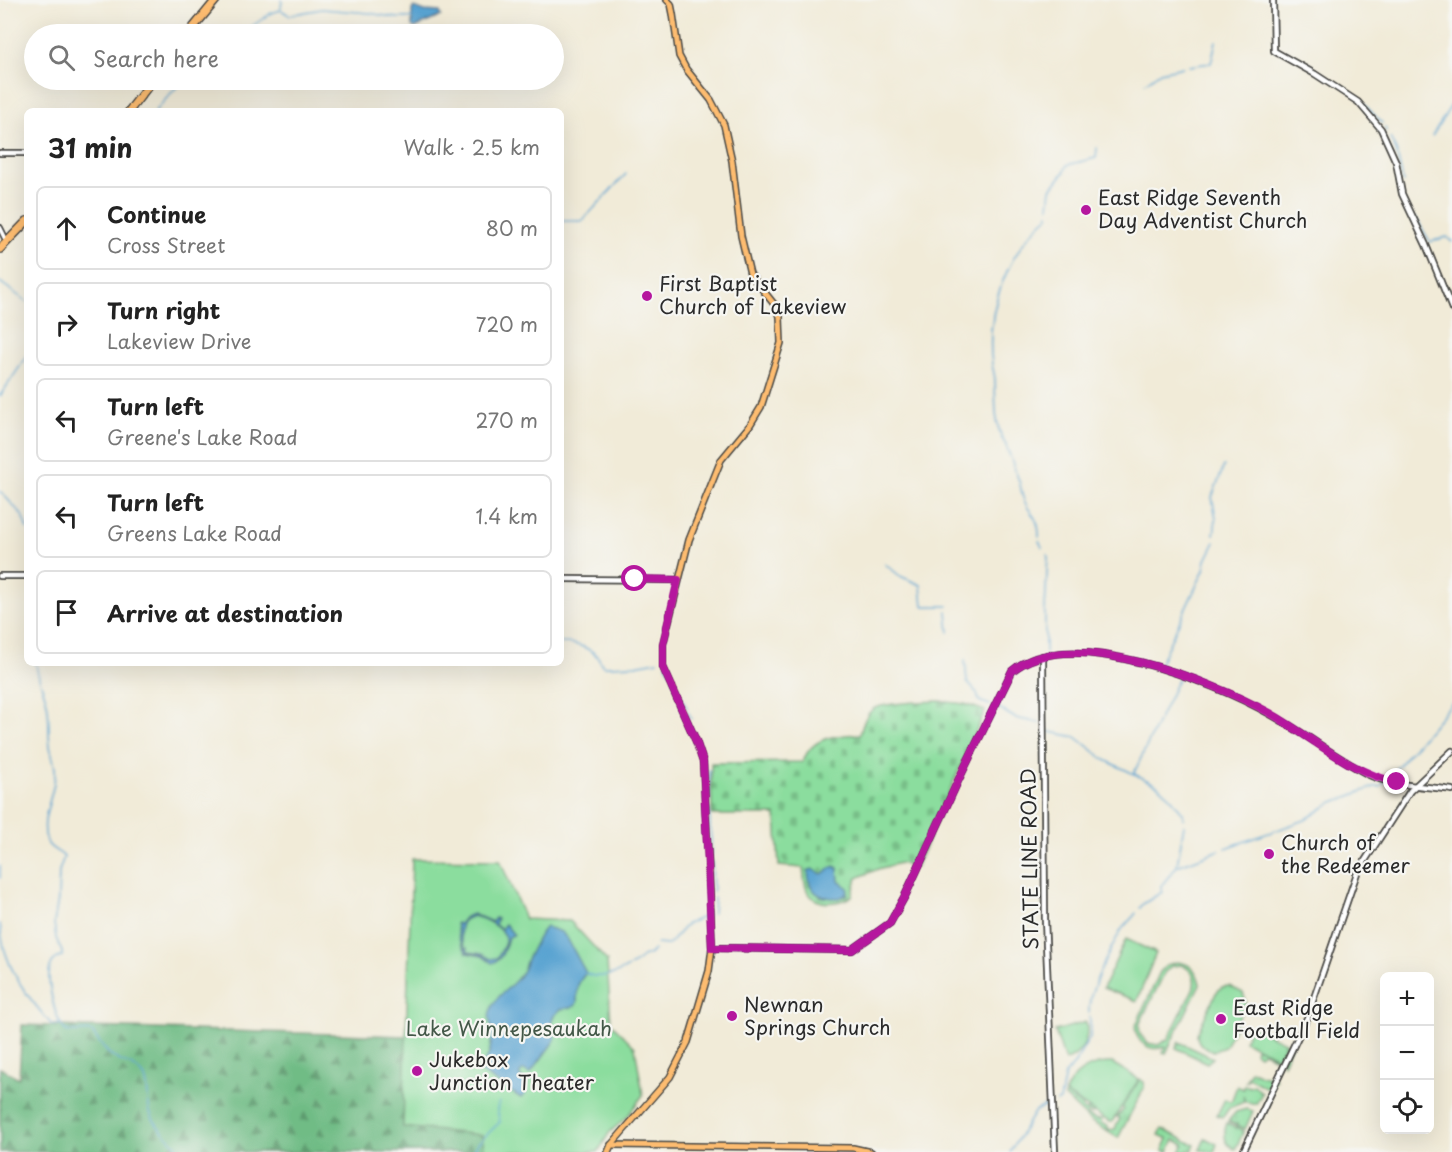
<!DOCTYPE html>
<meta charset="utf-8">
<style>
body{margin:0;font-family:"Playpen Sans",sans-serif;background:#f6f6f6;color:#222}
.controls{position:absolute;right:18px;bottom:18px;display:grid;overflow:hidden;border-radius:9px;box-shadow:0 6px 24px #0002}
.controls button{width:54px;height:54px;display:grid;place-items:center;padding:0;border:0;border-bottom:2px solid #e0e0e0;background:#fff;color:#222;font:30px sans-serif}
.stop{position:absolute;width:18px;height:18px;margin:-14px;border:4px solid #b5179e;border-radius:50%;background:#fff}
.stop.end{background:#b5179e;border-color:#fff;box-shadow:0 2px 6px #0008}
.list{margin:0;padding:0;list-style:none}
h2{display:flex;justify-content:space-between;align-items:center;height:78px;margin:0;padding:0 24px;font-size:26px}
h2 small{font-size:20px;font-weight:400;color:#767676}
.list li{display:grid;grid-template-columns:39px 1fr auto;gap:18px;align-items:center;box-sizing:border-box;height:84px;margin:0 12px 12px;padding:0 12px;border:2px solid #e0e0e0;border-radius:9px}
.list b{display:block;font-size:22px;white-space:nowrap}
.list p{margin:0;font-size:20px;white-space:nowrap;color:#767676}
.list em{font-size:20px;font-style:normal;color:#767676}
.icon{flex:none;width:33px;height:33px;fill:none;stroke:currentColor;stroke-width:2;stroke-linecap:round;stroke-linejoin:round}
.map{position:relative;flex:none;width:1452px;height:1152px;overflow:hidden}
.search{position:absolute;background:#fff;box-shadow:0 6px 24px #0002;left:24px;top:24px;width:540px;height:66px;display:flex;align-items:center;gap:15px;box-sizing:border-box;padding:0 21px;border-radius:33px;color:#767676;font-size:22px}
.panel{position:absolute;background:#fff;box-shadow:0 6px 24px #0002;left:24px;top:108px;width:540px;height:558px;border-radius:9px}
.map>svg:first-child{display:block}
.grass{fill:url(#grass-tufts);stroke:#5b8464;stroke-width:1.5}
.forest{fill:url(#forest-firs);stroke:#4e7458;stroke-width:1.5}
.cemetery{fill:url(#cemetery-stones);stroke:#5b8464;stroke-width:1.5}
.park{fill:#8bdd9e;stroke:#5b8464;stroke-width:1.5;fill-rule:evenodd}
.water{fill:#59a3d1;stroke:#42677e;stroke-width:1.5;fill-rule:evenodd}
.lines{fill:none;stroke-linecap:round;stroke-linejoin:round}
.stream{stroke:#59a3d1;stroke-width:1.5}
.minor-casing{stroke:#494845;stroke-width:8}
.major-casing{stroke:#494845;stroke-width:8}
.highway-casing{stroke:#494845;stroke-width:10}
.minor{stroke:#fff;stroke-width:4.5}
.major{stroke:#fdbc70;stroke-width:5}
.highway{stroke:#fdbc70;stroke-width:7}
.route{stroke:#b5179e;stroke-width:8}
.poi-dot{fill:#b5179e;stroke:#f6f6f2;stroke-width:2}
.labels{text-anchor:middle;stroke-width:4.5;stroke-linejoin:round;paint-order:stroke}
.poi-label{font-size:20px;fill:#2b2b2b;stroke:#f6f6f2;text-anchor:start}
.street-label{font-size:20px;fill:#2b2b2b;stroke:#f6f6f2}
.park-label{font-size:20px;fill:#435848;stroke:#f6f6f2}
</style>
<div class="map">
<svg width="1452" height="1152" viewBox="0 0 1452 1152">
<defs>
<pattern id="grass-tufts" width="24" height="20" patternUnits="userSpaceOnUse" patternTransform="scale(1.5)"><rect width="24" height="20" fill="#8bdd9e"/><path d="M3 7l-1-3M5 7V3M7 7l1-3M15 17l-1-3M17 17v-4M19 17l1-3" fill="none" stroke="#78be88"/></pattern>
<pattern id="forest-firs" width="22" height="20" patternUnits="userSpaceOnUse" patternTransform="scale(1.5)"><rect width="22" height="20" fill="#70bc85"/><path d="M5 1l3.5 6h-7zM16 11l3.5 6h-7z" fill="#5c996d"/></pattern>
<pattern id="cemetery-stones" width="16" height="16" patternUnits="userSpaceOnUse" patternTransform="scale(1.5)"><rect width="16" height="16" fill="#8bdd9e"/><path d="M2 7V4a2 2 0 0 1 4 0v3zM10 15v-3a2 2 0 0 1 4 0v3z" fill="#78be88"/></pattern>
</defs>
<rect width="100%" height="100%" fill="#f6f6f2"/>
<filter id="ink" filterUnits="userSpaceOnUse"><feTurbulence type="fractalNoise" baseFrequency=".0167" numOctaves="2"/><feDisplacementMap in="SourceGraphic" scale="12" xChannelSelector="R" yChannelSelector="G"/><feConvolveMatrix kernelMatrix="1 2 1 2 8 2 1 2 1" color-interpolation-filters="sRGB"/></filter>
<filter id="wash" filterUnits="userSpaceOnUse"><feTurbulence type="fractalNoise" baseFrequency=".008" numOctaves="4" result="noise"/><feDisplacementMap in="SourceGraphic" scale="24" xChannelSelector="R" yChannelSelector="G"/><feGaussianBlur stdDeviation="1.35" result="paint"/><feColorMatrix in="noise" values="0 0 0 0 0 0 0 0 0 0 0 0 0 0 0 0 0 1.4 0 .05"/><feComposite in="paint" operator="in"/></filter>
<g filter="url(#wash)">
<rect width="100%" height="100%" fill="#f1ebd8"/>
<!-- grass -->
<g class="grass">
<polygon points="1179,1042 1213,1058 1207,1063 1176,1048"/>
<polygon points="1285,1043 1291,1045 1283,1064 1281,1060 1263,1052 1259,1055 1255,1052 1256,1047 1278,1057"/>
<polygon points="1251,1070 1261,1075 1276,1078 1270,1090 1249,1078 1245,1082"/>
<polygon points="1140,1079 1144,1082 1144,1088 1118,1138 1090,1121 1065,1097 1065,1093 1083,1107 1083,1110 1087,1111 1088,1109 1094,1112 1092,1114 1088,1112 1087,1115 1097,1120 1102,1119 1101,1123 1108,1127 1108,1130 1115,1129 1120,1118 1117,1117 1124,1109 1122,1107"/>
<polygon points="1244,1085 1250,1087 1254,1085 1262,1093 1256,1104 1245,1102 1243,1095 1244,1102 1229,1108 1223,1117 1217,1115 1225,1099 1231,1102 1237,1086 1243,1089"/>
<polygon points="1246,1109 1253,1111 1245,1129 1237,1126 1237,1123 1236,1125 1228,1121 1236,1112"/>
<path d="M1227,1123L1235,1127V1129L1236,1127L1244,1131L1235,1149C1224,1145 1223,1133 1227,1123Z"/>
<polygon points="1162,1129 1195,1145 1192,1151 1188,1150 1187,1152 1180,1152 1184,1144 1174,1140 1168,1152 1163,1150 1168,1139 1159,1135"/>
<polygon points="1205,1138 1217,1144 1214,1152 1200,1150"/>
</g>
<!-- forest -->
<polygon class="forest" points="22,1025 406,1036 403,1127 482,1135 485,1152 0,1152 0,1068 19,1078"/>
<!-- cemetery -->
<path class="cemetery" d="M939,701L965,704L985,711L916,867L900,863L878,869L857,878L852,896C840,903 817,908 808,892C804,887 804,875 803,868L779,866L776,815H712L711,763L803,762C811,736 837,735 860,734C863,725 865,715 873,709C885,702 925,702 939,701Z"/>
<!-- park -->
<g class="park">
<polygon points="412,859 500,860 525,919 570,921 607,961 611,1023 635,1047 643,1095 627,1117 609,1133 598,1152 485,1152 482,1135 403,1127"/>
<polygon points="1126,939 1156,953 1137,1001 1103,988"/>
<path d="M1177,962C1191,963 1197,971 1200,984L1166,1053L1163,1052L1165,1047C1149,1052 1137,1044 1135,1027L1160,972L1167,965ZM1181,965C1192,969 1197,978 1193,989L1168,1039L1158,1045L1147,1043L1140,1034L1139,1025L1165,972L1172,966Z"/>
<path d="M1229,986L1243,993L1246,1002L1225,1047L1214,1051C1205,1049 1197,1045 1197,1034L1216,993L1222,987Z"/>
<path d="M1086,1022C1090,1040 1082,1054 1065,1061L1055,1031Z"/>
<polygon points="1251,1026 1285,1042 1278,1057 1244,1041"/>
<path d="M1112,1063L1139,1079L1112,1122H1109L1065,1093C1072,1073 1091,1062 1112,1063Z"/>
</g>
<!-- water -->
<g class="water">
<polygon points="414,7 425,11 440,12 441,16 415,28 412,26 412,10"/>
<path d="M834,866L838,868L839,881L848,888L847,894L840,898C820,899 808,893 808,871L812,869L822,874Z"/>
<path d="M473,914L492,922L495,918L497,919L495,925L501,929L505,924L514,935L508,937C505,947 503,960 492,963L482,956L467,953L459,939L456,923L459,924L465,917ZM473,916C483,918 503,927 505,939C506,945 500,953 497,958L490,959L482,954L468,952L467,948H465C460,938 458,929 464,920Z"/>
<path d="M546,927L561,932L567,938L586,973C583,977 579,981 578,986C575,1004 583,1007 561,1009L554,1016L550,1026L555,1033V1040L530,1074L524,1070L520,1073V1077L527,1081L525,1094L521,1098L481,1072V1064C490,1060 491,1045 492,1035C493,1027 487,1021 490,1012C495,994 513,988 522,972C525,968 525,964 527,959C533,949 537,936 546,927Z"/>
</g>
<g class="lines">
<!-- stream -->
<g class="stream">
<polyline points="281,8 282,0"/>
<polyline points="281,10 289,15 322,9 369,13 397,18 412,18"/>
<polyline points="241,34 271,13 281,10"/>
<polyline points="1189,66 1211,63 1216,41"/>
<polyline points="1145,83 1160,72 1183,67"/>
<polyline points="1363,103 1382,123"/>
<polyline points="155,111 183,80"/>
<polyline points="1385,128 1386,131"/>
<polyline points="1432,136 1452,104"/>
<polyline points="1390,138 1396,150 1403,182"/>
<polyline points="1049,207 1051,189 1065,171 1067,165 1096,158 1097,148"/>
<polyline points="1415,217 1430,242 1447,237 1452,242"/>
<polyline points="561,221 582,221 626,174"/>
<polyline points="0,282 27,302"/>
<polyline points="0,396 27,356"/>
<polyline points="0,491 22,515 27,529"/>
<polyline points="1214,535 1216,518 1212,497 1224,466"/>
<path d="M1039,537C1039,515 1030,516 1024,500C1021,493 1021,485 1018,478C1014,468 1011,458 1007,448C1006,443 1002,440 1001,436C994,418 996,399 995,381C995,375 993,370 992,364C985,310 1007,251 1049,216V213"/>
<polyline points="1039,541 1042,547"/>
<polyline points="885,564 900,576 921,585 923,606 948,606"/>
<polyline points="947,611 949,632"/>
<path d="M561,643C577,643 597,649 602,665L606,666L635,665L657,661"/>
<polyline points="1045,652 1045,609 1048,555"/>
<polyline points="965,660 967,682 977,693 979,701 990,705"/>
<path d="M36,663C37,677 44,690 47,703C50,717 48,732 50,746C51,753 54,761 55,769C57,793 38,817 47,842C50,850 60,851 64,857L59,871L58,899L54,923L56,938L62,952V956C57,959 53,959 51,965C45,977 55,1019 64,1029C68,1035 85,1030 92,1032C98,1040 104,1051 113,1057C124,1064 135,1064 144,1076C149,1083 147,1102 150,1112C156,1129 172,1139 182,1152"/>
<polyline points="666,664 670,672"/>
<polyline points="1159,665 1204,570 1206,560 1215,542"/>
<polyline points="672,678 687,708"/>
<polyline points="997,707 1015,718 1040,723"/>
<polyline points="688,712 692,719"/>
<polyline points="1046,731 1076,737 1105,760 1157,785 1171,798 1183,813 1184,819"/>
<polyline points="709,770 709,801"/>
<polyline points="1134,773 1178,679"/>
<polyline points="709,808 712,856"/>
<polyline points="1226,848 1305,820 1331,803 1377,786 1380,787 1452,703"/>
<polyline points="712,862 713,893"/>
<polyline points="1177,865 1184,825"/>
<polyline points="0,866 0,878"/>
<polyline points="1140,908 1143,904 1162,892 1161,886 1177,866 1220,850"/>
<polyline points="713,913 714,898"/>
<path d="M0,924C3,966 25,994 52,1025L61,1024"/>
<polyline points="656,944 668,945 687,924 708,915"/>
<path d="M585,973C605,983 631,968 645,955H649L654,950"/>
<path d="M1089,1013C1087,993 1110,950 1120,932C1124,925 1131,920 1136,913"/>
<polyline points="1057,1102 1060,1101 1065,1074 1073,1066 1090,1037 1090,1017"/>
<polyline points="473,1152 478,1143 500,1122 497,1109 499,1102"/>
<polyline points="1010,1152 1035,1111 1050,1104"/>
</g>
</g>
</g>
<g filter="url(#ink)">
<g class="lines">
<defs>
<g id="minor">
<polyline points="1273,0 1274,51 1315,74 1358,102 1381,129 1396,162 1402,194 1426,245 1452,309"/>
<polyline points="0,153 27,153"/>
<polyline points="0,228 7,242"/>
<polyline points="0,576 27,576"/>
<polyline points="561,579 678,580"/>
<polyline points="1043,656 1045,920 1055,1152"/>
<path d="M712,948L852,950L890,923L906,894L958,781L1012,671C1069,623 1213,682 1270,714C1303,732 1334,756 1367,774C1390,786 1426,786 1452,790"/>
<polyline points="1243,1152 1307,1018 1357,873 1410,791 1452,751"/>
</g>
<g id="major">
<polyline points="611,1145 853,1148 871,1152"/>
<polyline points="608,1152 611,1145 670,1077 688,1042 709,971 712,948 710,895 703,762 696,741 663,667 663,644 689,540 721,460 750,425 761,407 781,343 780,317 778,309 750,274 741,236 732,161 724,125 711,100 686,69 679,56 673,14 671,4 667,0"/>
</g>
<g id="highway">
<polyline points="188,34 216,0"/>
<polyline points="129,111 153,80"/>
<polyline points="0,249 27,221"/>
</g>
</defs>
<!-- minor casing -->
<use href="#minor" class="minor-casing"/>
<!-- major casing -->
<use href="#major" class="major-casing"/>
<!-- highway casing -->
<use href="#highway" class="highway-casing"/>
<!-- minor -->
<use href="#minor" class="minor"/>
<!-- major -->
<use href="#major" class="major"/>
<!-- highway -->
<use href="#highway" class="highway"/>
</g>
</g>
<g class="lines" filter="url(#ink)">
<!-- route -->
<path class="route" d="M635,579L678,580L663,644V667L696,741L703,762L712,948L852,950L890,923L906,894L958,781L1012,671C1069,623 1213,682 1270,713C1310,736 1352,774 1397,782"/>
</g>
<!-- markers -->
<g class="poi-dot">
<circle cx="1086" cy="210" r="6"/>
<circle cx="647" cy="296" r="6"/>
<circle cx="1269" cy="854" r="6"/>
<circle cx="732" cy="1016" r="6"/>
<circle cx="1221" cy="1019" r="6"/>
<circle cx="417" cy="1071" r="6"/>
</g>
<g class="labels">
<!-- poi labels -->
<g class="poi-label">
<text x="1098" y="205">East Ridge Seventh<tspan x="1098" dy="23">Day Adventist Church</tspan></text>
<text x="659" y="291">First Baptist<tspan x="659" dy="23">Church of Lakeview</tspan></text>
<text x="1281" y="850">Church of<tspan x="1281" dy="23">the Redeemer</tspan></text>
<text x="744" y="1012">Newnan<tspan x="744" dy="23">Springs Church</tspan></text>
<text x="1233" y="1015">East Ridge<tspan x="1233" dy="23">Football Field</tspan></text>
<text x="429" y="1067">Jukebox<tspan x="429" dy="23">Junction Theater</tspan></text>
</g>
<!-- street labels -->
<g class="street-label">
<text transform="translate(1030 859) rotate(-91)" y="7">STATE LINE ROAD</text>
</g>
<!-- park labels -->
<g class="park-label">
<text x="509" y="1036">Lake Winnepesaukah</text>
</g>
</g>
</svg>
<div class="controls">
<button>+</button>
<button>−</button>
<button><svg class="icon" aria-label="locate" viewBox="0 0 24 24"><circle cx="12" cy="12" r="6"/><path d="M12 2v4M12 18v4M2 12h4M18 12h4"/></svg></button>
</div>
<div class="stop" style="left:635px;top:579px"></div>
<div class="stop end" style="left:1397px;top:782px"></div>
<div class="search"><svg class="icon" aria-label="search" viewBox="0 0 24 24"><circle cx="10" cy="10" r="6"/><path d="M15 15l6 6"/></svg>Search here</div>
<section class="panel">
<h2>31 min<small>Walk · 2.5 km</small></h2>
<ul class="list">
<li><svg class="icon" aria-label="ahead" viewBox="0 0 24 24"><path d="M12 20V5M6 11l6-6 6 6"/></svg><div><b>Continue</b><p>Cross Street</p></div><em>80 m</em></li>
<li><svg class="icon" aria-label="right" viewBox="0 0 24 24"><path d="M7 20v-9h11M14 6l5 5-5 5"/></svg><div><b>Turn right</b><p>Lakeview Drive</p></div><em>720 m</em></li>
<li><svg class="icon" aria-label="left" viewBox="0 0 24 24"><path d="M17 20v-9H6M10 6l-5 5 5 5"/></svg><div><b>Turn left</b><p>Greene's Lake Road</p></div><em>270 m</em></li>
<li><svg class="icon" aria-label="left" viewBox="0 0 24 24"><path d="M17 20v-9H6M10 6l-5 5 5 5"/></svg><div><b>Turn left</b><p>Greens Lake Road</p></div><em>1.4 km</em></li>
<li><svg class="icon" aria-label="arrive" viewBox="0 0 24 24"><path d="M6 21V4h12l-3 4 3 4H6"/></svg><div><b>Arrive at destination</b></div></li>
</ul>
</section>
</div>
